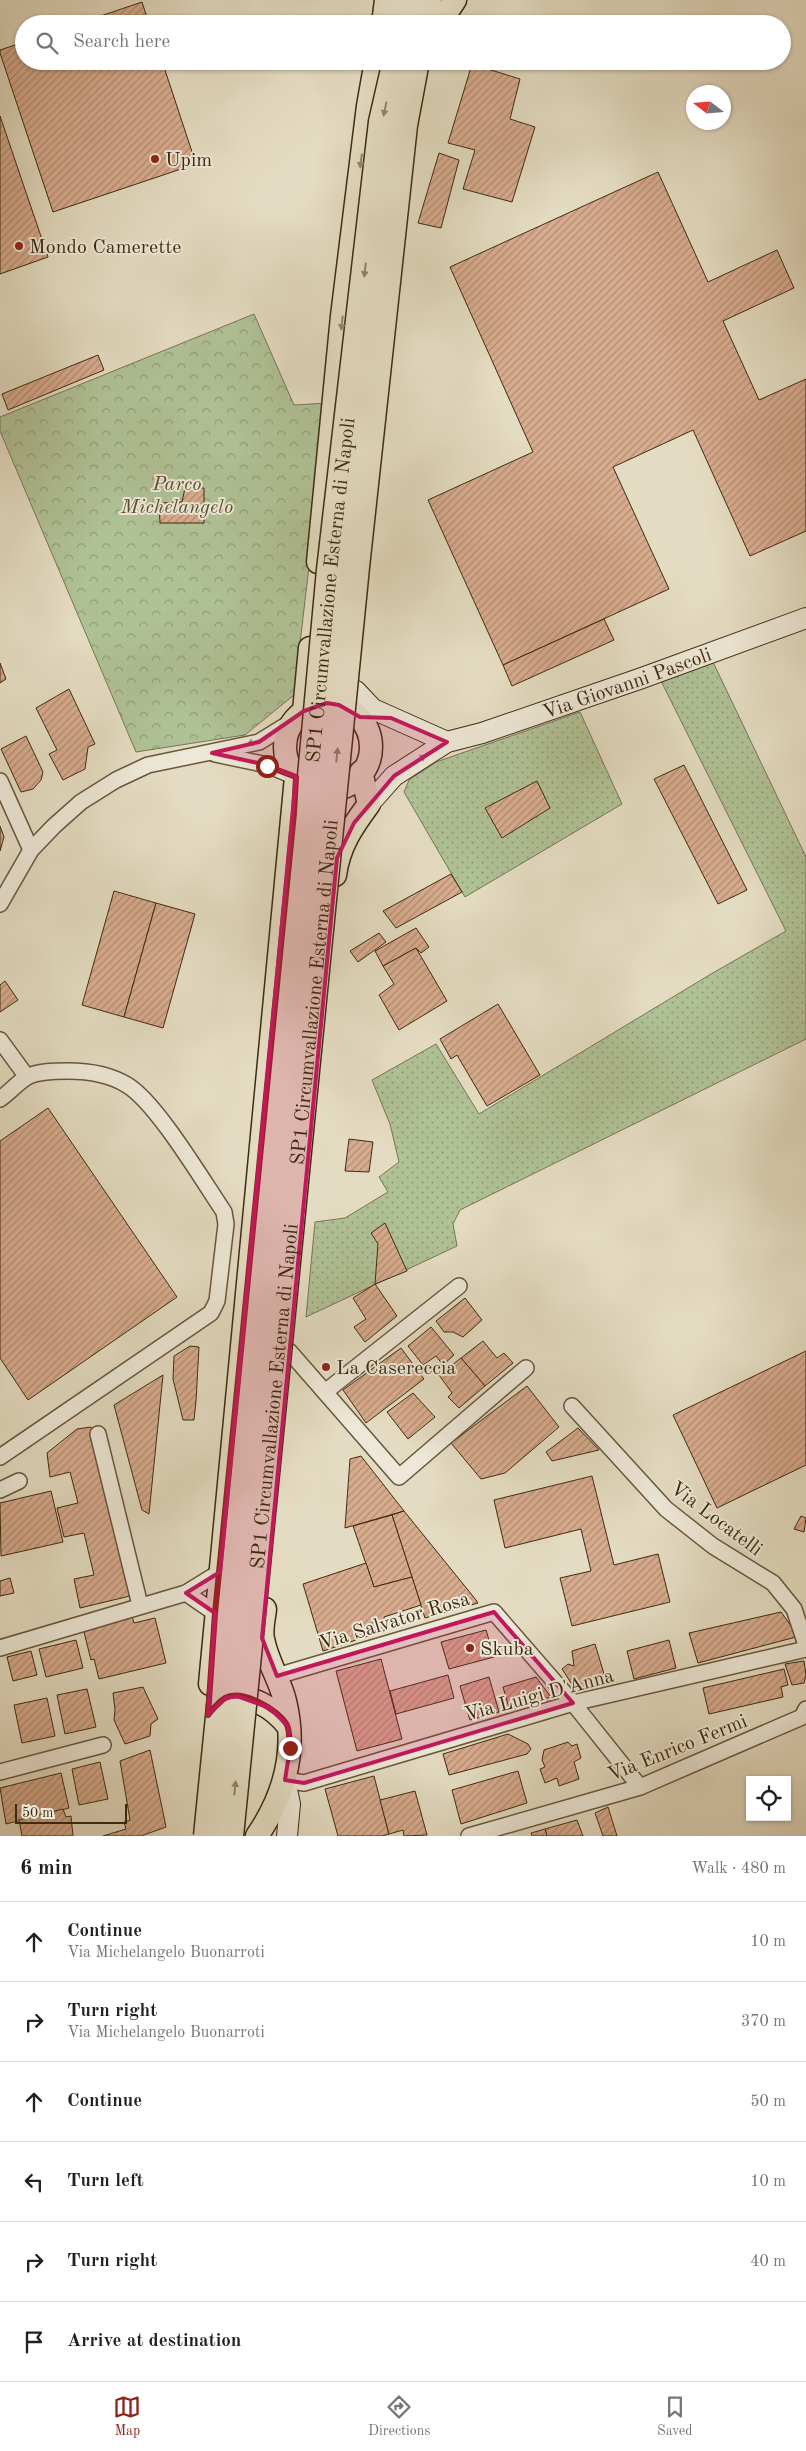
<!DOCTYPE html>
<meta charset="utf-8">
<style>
body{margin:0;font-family:"Old Standard TT",serif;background:#f6f6f6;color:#202124}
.controls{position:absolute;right:15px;bottom:15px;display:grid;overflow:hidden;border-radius:0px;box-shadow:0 1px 4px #0004}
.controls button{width:45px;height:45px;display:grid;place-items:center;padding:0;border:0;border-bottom:1px solid #e0e0e0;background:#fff;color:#202124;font:25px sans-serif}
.compass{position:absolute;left:686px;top:85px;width:45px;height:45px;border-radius:50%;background:#fff;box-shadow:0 1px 4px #0004;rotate:286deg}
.scale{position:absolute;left:15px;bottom:12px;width:112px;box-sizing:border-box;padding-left:5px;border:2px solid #3e2b11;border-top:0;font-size:14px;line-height:18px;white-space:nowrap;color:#3e2b11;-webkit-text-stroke:4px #ede8d7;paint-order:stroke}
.stop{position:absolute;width:15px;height:15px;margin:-11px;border:4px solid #8f2418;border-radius:50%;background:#fff}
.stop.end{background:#8f2418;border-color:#fff;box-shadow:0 1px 5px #0008}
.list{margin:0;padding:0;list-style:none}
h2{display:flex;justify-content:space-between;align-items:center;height:65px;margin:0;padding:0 20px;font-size:21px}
h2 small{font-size:16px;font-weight:400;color:#757577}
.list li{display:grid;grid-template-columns:32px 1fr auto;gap:15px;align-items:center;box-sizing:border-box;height:80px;padding:0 20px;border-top:1px solid #e0e0e0}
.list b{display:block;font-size:19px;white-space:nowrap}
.list p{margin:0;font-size:16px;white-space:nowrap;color:#757577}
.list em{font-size:16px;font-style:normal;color:#757577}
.icon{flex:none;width:28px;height:28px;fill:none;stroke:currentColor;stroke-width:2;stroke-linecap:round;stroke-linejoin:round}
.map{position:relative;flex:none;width:806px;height:1836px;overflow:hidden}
.search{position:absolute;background:#fff;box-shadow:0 1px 4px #0004;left:15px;right:15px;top:15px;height:55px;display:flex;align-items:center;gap:12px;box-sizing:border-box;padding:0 18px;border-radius:28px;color:#757577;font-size:19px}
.sheet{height:545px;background:#fff}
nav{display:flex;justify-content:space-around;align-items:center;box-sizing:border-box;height:70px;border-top:1px solid #e0e0e0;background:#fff;font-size:14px;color:#757577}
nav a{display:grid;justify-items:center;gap:2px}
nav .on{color:#8f2418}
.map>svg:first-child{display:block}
.grass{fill:url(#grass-dots);stroke:#777654}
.park{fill:url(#park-crowns);stroke:#777654}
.building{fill:url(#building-hatch);stroke:#3e2b11}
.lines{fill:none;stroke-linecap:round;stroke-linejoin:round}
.street-casing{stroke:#68573d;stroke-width:18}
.secondary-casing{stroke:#3e2b11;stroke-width:22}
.primary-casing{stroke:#3e2b11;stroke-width:25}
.highway-casing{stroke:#3e2b11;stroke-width:29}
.street{stroke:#ede8d7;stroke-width:15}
.secondary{stroke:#ede8d7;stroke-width:20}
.primary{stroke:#e4dcc2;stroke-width:22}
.highway{stroke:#e4dcc2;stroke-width:26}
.highway-bridge-casing{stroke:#3e2b11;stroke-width:29;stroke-linecap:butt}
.highway-bridge{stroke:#e4dcc2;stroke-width:26}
.oneway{fill:#91846a}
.oneway2{fill:#968a74}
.route{stroke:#8f2418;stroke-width:6}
.marked{fill:#c2185b;fill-opacity:0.2;stroke:#c2185b;stroke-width:4;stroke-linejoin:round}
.poi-dot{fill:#8f2418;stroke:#ede8d7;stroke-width:2}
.labels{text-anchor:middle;stroke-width:4;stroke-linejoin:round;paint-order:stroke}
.poi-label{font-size:20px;fill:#3e2b11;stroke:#ede8d7;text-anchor:start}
.park-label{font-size:20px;font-style:italic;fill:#5a5032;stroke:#ede8d7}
.street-label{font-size:20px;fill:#3e2b11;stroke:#ede8d7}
</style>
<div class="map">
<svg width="806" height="1836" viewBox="0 0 806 1836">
<defs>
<pattern id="grass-dots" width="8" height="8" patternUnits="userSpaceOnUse" patternTransform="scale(1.25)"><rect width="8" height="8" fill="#b0c196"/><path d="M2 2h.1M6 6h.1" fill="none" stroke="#919d79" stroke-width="1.8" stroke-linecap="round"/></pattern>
<pattern id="park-crowns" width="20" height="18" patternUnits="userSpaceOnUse" patternTransform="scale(1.25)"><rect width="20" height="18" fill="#b0c196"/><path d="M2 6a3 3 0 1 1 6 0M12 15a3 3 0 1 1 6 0" fill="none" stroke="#919d79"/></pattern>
<pattern id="building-hatch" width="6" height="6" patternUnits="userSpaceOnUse" patternTransform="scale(1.25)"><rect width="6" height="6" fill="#d8ac8e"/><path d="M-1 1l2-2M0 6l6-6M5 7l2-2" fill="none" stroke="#b18c73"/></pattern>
</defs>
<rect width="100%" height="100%" fill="#e4dcc2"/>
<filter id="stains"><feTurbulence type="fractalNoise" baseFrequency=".004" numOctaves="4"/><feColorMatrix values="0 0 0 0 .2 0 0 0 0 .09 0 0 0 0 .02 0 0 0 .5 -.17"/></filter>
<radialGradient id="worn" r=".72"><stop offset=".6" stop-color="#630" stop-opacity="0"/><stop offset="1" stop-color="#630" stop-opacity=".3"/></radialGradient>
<!-- grass -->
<g class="grass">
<polygon points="712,660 806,857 806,1039 460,1210 453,1224 457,1246 306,1317 315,1222 345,1218 388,1192 379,1177 399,1162 390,1124 372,1080 436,1044 479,1114 711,974 786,931 660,679"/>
<polygon points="580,712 622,804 465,897 404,792 409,780 436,762"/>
</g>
<!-- park -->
<polygon class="park" points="254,314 294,405 328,403 294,695 245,735 136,752 0,431 0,417"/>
<!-- building -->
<g class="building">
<polygon points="142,2 149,24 77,24"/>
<polygon points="24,42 24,61 162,61 196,164 53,212 0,53 0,50"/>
<polygon points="472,64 520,79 510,119 535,127 512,202 463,189 475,150 448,143"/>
<polygon points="0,116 48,257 0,274"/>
<polygon points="439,153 459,160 441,228 418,223"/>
<polygon points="658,172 708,282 777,250 794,288 723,321 759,400 806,379 806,531 750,556 693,430 613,467 669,589 503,665 428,500 533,452 450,267"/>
<polygon points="98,355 104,370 8,410 2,394"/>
<polygon points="185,488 204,488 204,523 160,523 159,503 182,502"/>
<polygon points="604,619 614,640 512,686 503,665"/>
<polygon points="0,663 6,679 0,683"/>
<polygon points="69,689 95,744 88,747 85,769 63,780 49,754 57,750 36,708"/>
<polygon points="26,736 43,772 41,780 33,789 21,792 1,749"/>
<polygon points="684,765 747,890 718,904 654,779"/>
<polygon points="537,781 550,808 502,838 485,808"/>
<polygon points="0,826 4,837 0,851"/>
<polygon points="451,874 462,892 396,928 383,911"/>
<polygon points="114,891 156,903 124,1017 82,1005"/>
<polygon points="156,903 195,914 163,1028 124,1017"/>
<polygon points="416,928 429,947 421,953 416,948 383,966 375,951"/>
<polygon points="379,933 386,942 358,962 350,951"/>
<polygon points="416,948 447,1001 399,1030 379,995 394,984 383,966"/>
<polygon points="5,981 18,1000 0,1012 0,985"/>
<polygon points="498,1004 540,1075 487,1106 457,1055 451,1059 440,1039"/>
<polygon points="48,1108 177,1297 28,1400 0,1358 0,1141"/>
<polygon points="349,1139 373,1142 369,1172 345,1171"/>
<polygon points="385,1223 407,1271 375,1284 378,1244 371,1233"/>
<polygon points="375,1284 397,1316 365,1342 354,1327 366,1319 353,1298"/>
<polygon points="465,1298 482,1320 463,1337 453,1332 444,1332 436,1321"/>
<polygon points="431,1327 454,1355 443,1365 436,1356 423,1365 408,1346"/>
<polygon points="483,1341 497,1358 504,1353 513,1363 485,1386 461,1358"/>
<polygon points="190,1346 199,1347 196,1401 194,1420 183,1420 173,1379 174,1356"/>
<polygon points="401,1348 424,1379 366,1423 343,1390"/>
<polygon points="806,1351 806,1465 717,1508 673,1415"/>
<polygon points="461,1358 485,1386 459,1408 448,1397 452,1393 439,1375"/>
<polygon points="163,1375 149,1514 142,1510 114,1405"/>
<polygon points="527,1386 559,1427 505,1473 481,1479 451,1443"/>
<polygon points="413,1393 435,1417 408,1439 387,1412"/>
<polygon points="91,1427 130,1596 80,1608 74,1579 94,1575 84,1533 64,1537 57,1508 78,1503 70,1472 50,1477 47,1453 77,1429"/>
<polygon points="578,1428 599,1450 552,1461 546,1452"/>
<polygon points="361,1456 404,1511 345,1528 350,1459"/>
<polygon points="592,1476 614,1565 658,1554 670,1602 572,1626 560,1578 591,1571 581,1529 505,1548 494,1500"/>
<polygon points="51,1491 63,1542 1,1556 0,1503"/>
<polygon points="404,1511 476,1600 478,1603 425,1618 392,1515"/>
<polygon points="392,1515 412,1577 374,1587 353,1526"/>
<polygon points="801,1516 806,1518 804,1532 794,1529"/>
<polygon points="366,1563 374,1587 412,1577 421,1605 384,1617 386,1630 323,1651 303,1584"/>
<polygon points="10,1578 14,1593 0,1596 0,1581"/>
<polygon points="781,1612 794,1630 796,1637 698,1663 689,1633"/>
<polygon points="132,1616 134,1623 155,1618 166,1663 99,1679 94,1659 91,1660 83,1628"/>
<polygon points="486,1630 494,1657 449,1669 441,1642"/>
<polygon points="76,1640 83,1668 46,1677 39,1649"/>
<polygon points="669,1640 676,1668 634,1679 627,1651"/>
<polygon points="595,1644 607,1684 577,1692 562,1669 568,1664 574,1666 572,1651"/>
<polygon points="31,1651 37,1675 13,1681 7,1657"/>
<polygon points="381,1659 402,1739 357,1751 336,1671"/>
<polygon points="804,1661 806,1675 804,1683 792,1685 785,1664"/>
<polygon points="784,1669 788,1685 781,1687 783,1697 709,1714 703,1688"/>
<polygon points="448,1675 454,1698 396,1714 390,1691"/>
<polygon points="489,1677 499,1712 470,1720 460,1686"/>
<polygon points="536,1677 551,1697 509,1708 503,1687"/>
<polygon points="143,1687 158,1719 151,1724 150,1736 125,1744 114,1720 115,1710 113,1693"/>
<polygon points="87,1689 96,1727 65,1734 57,1695"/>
<polygon points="47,1698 55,1736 22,1743 14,1705"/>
<polygon points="508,1734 528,1744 531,1749 527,1754 449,1775 443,1754"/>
<polygon points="568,1742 572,1746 577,1744 581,1758 574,1762 579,1779 559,1786 557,1778 545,1783 540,1769 545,1767 542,1760 544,1750"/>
<polygon points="150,1750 166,1827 141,1836 103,1836 126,1829 124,1822 130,1820 120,1761"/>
<polygon points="100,1762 108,1799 79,1805 72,1769"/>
<polygon points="518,1771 527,1803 461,1824 452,1790"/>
<polygon points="61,1773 69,1808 6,1824 0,1788"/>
<polygon points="374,1776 389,1834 382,1836 338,1836 325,1789"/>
<polygon points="415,1791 427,1835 404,1836 403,1830 389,1834 380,1800"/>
<polygon points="608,1807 617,1836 603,1836 595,1813"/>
<polygon points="63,1809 66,1817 71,1816 73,1836 22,1836 19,1820"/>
<polygon points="577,1820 583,1836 547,1836 545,1829"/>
<polygon points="545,1829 547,1836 532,1836 531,1833"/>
</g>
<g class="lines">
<defs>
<g id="street">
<polyline points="215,754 267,765 296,777"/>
<polyline points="0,781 31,850"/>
<polyline points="0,904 31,850 54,826 81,802 116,780 148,765 259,742 293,721"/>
<polyline points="0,1040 27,1077"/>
<path d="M0,1099C9,1093 17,1083 27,1077C38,1071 55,1071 68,1071C88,1071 109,1074 127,1085C156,1102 203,1181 224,1212L226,1224L217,1301L211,1313L0,1457"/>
<polyline points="289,1351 399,1477 526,1368"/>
<polyline points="325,1392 459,1286"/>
<polyline points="572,1406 666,1509 713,1546 773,1583 794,1609 806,1645"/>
<polyline points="98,1434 140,1605"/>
<polyline points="0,1490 19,1481"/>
<polyline points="186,1593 215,1613"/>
<polyline points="0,1648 186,1593 220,1572"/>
<polyline points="277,1676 494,1612 573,1703 640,1787"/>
<polyline points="0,1772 103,1745"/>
<polyline points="285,1780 304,1783 573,1703 806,1649"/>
<polyline points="469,1836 640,1787 802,1717 806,1709"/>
</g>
<g id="secondary">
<polyline points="356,691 373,709 447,742"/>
<path id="s1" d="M369,804L394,776L447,742L482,733L642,678L806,618"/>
<polyline points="285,1780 290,1804 287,1836"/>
</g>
<g id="primary">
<polyline points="383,24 386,0"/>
<polyline points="439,24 455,0"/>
<polyline points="318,562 342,316 368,106 376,61"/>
<circle cx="328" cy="747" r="43"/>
<polyline points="304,711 310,648"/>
<path d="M335,875C339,846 352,827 369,804L361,772"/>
<polyline points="210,1684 296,777"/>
<path d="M226,1698C251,1694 273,1707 288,1726"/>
<path d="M257,1836C285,1795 297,1750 285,1701C280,1680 267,1661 263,1639C261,1630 264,1618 265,1609"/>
</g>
<g id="highway">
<polyline points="404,24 409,0"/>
<polyline points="423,24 428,0"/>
</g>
</defs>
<!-- street casing -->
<use href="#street" class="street-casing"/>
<!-- secondary casing -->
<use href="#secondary" class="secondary-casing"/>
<!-- primary casing -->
<use href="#primary" class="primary-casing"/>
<!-- highway casing -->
<use href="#highway" class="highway-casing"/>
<!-- street -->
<use href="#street" class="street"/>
<!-- secondary -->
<use href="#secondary" class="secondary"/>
<!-- primary -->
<use href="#primary" class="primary"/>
<!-- highway -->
<use href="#highway" class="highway"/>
<defs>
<g id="highway-bridge">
<path id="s2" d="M207,1836L283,1080L330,570L382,122L396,61"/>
<path id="s3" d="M230,1836L356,567L404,125L416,61"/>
</g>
</defs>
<!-- highway-bridge casing -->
<use href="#highway-bridge" class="highway-bridge-casing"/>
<!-- highway-bridge -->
<use href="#highway-bridge" class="highway-bridge"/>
</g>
<!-- one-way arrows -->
<defs><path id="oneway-solid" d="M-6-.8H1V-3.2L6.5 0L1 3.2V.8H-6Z" transform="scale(1.25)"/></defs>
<g class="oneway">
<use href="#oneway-solid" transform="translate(385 109) rotate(102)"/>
<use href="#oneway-solid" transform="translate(361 161) rotate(97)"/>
<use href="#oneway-solid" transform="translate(365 270) rotate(97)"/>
<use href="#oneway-solid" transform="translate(342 323) rotate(96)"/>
<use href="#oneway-solid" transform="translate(337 755) rotate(-84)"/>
<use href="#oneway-solid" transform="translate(235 1788) rotate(-84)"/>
</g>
<g class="oneway2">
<use href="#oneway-solid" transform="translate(254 742) rotate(162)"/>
<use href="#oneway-solid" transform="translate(420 759) rotate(-33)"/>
</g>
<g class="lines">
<!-- route -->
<path class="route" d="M267,766L296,777L294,813L215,1613L208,1715C213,1709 218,1702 225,1698C242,1689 278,1709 287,1725C290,1731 289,1741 290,1748"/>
</g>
<!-- marked area -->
<path class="marked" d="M327,703L339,705L360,717L391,718L447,742L394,776L354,823L337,858L262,1638L277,1676L494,1612L573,1703L304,1783L285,1780L290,1748L288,1726L270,1708L237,1696L226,1698L208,1715L215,1613L186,1593L220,1572L296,777L267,765L212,753L259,742L304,711Z"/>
<!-- markers -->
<g class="poi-dot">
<circle cx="155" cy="159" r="5"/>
<circle cx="19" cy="246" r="5"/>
<circle cx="326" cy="1367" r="5"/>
<circle cx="470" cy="1648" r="5"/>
</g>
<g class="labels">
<!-- poi labels -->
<g class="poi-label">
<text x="165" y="166">Upim</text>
<text x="29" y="253">Mondo Camerette</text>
<text x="336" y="1374">La Casereccia</text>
<text x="480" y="1655">Skuba</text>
</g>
<!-- park labels -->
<g class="park-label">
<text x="177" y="490">Parco<tspan x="177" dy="23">Michelangelo</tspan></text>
</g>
<!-- street labels -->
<g class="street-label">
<text dy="7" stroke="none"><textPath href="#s2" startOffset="1252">SP1 Circumvallazione Esterna di Napoli</textPath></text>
<text dy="7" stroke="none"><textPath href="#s1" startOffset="290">Via Giovanni Pascoli</textPath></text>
<text dy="7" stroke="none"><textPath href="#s3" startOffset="848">SP1 Circumvallazione Esterna di Napoli</textPath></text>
<text dy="7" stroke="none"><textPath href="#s3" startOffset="442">SP1 Circumvallazione Esterna di Napoli</textPath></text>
<text transform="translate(717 1518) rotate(37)" y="7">Via Locatelli</text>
<text transform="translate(394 1620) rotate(-17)" y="7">Via Salvator Rosa</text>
<text transform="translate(539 1694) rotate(-15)" y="7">Via Luigi D'Anna</text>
<text transform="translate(677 1747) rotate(-22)" y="7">Via Enrico Fermi</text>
</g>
</g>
<rect width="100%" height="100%" filter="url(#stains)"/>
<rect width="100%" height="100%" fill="url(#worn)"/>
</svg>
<div class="controls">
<button><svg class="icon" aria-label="locate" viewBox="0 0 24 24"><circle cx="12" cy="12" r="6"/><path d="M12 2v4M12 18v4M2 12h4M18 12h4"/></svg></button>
</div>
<svg class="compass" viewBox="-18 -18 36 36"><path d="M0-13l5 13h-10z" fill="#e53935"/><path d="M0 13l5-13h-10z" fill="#757577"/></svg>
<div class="scale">50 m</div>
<div class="stop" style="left:267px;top:766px"></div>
<div class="stop end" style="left:290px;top:1748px"></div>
<div class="search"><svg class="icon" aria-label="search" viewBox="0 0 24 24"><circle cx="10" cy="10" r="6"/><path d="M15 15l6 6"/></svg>Search here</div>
</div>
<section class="sheet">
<h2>6 min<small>Walk · 480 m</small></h2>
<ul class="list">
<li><svg class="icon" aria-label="ahead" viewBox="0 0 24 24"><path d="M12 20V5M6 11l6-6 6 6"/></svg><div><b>Continue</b><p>Via Michelangelo Buonarroti</p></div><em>10 m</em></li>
<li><svg class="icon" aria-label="right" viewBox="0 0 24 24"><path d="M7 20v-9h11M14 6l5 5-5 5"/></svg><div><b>Turn right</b><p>Via Michelangelo Buonarroti</p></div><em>370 m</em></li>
<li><svg class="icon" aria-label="ahead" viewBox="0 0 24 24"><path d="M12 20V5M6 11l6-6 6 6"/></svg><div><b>Continue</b></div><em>50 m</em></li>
<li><svg class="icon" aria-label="left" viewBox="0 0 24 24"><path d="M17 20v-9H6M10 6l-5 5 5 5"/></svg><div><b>Turn left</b></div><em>10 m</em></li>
<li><svg class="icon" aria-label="right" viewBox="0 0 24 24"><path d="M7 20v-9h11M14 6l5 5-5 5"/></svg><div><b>Turn right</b></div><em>40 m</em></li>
<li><svg class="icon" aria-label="arrive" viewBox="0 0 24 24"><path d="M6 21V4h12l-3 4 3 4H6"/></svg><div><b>Arrive at destination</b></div></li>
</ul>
</section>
<nav>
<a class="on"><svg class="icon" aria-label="map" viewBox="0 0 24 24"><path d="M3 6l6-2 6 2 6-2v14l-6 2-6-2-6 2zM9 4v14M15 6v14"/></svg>Map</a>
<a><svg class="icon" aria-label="directions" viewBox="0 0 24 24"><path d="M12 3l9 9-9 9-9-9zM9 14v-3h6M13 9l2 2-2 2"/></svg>Directions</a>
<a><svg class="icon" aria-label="saved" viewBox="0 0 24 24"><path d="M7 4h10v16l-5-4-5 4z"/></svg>Saved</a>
</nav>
